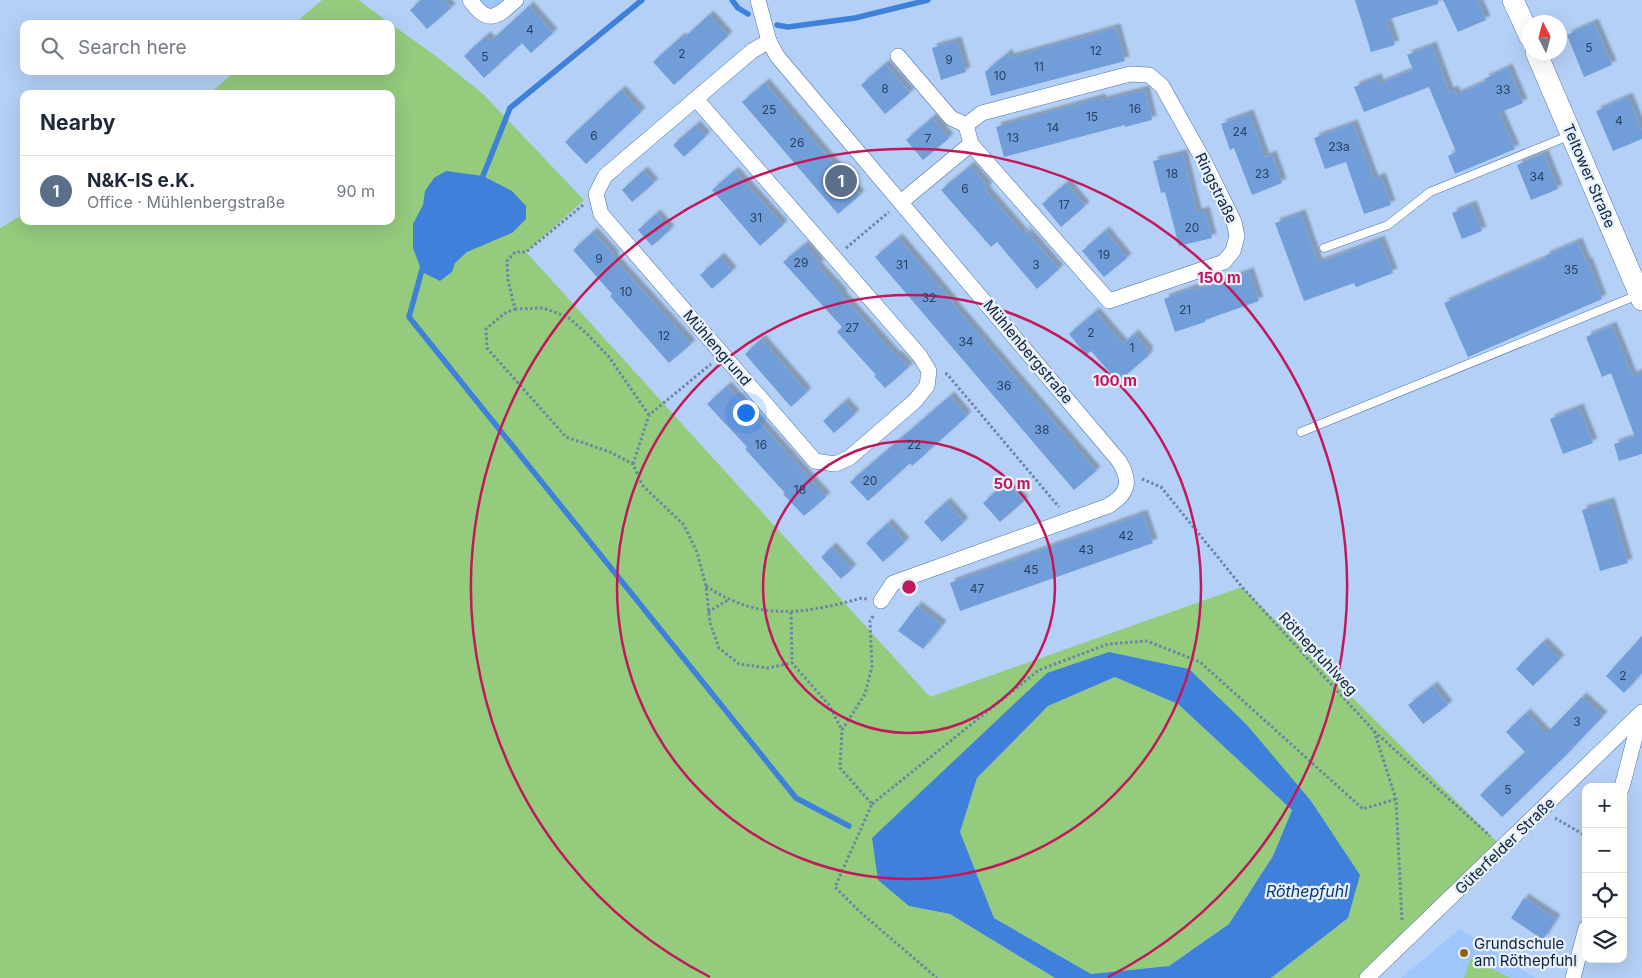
<!DOCTYPE html>
<meta charset="utf-8">
<style>
body{margin:0;font-family:Inter,sans-serif;background:#f6f6f7;color:#1f2937}
.controls{position:absolute;right:15px;bottom:15px;display:grid;overflow:hidden;border-radius:10px;box-shadow:0 5px 20px #0002}
.controls button{width:45px;height:45px;display:grid;place-items:center;padding:0;border:0;border-bottom:1px solid #e0e1e3;background:#fff;color:#1f2937;font:25px sans-serif}
.compass{position:absolute;left:1522px;top:15px;width:45px;height:45px;border-radius:50%;background:#fff;box-shadow:0 5px 20px #0002;rotate:354deg}
.you{position:absolute;left:745px;top:412px;width:18px;height:18px;margin:-12px;border:4px solid #fff;border-radius:50%;background:#1a73e8;box-shadow:0 0 0 8px #1a73e833}
.badge{display:grid;place-items:center;width:32px;height:32px;border-radius:50%;background:#8e6209;color:#fff;font-size:16px;font-weight:700}
.pin{position:absolute;translate:-50% -50%;border:2px solid #fff;box-shadow:0 1px 5px #0006}
.list{margin:0;padding:0;list-style:none}
h2{display:flex;justify-content:space-between;align-items:center;height:65px;margin:0;padding:0 20px;font-size:21px}
h2 small{font-size:16px;font-weight:400;color:#747a83}
.list li{display:grid;grid-template-columns:32px 1fr auto;gap:15px;align-items:center;box-sizing:border-box;height:70px;padding:0 20px;border-top:1px solid #e0e1e3}
.list b{display:block;font-size:19px;white-space:nowrap}
.list p{margin:0;font-size:16px;white-space:nowrap;color:#747a83}
.list em{font-size:16px;font-style:normal;color:#747a83}
.icon{flex:none;width:28px;height:28px;fill:none;stroke:currentColor;stroke-width:2;stroke-linecap:round;stroke-linejoin:round}
.map{position:relative;flex:none;width:1642px;height:978px;overflow:hidden}
.search{position:absolute;background:#fff;box-shadow:0 5px 20px #0002;left:20px;top:20px;width:375px;height:55px;display:flex;align-items:center;gap:12px;box-sizing:border-box;padding:0 18px;border-radius:10px;color:#747a83;font-size:19px}
.panel{position:absolute;background:#fff;box-shadow:0 5px 20px #0002;left:20px;top:90px;width:375px;height:135px;border-radius:10px}
.map>svg:first-child{display:block}
.built{fill:#9ec6fd}
.green{fill:#94cb7d}
.water{fill:#3f81da;fill-rule:evenodd}
.lines{fill:none;stroke-linecap:round;stroke-linejoin:round}
.stream{stroke:#3f81da;stroke-width:5.5}
.building{fill:#719dd9;filter:url(#shadow)}
.service-casing{stroke:#4771aa;stroke-width:9}
.minor-casing{stroke:#4771aa;stroke-width:16}
.secondary-casing{stroke:#4771aa;stroke-width:22}
.path{stroke:#6d84a4;stroke-width:3;stroke-dasharray:2.5 2.5;stroke-linecap:butt}
.service{stroke:#fff;stroke-width:8}
.minor{stroke:#fff;stroke-width:15}
.secondary{stroke:#fff;stroke-width:21}
.ring{fill:none;stroke:#c2185b;stroke-width:2.5}
.poi-dot{fill:#8e6209;stroke:#e6effc;stroke-width:2}
.labels{text-anchor:middle;stroke-width:4.5;stroke-linejoin:round;paint-order:stroke}
.number-label{font-size:12px;fill:#284061}
.street-label{font-size:15px;fill:#102139;stroke:#e6effc}
.poi-label{font-size:15px;fill:#102139;stroke:#e6effc;text-anchor:start}
.water-label{font-size:16px;font-style:italic;fill:#0c3972;stroke:#e6effc}
.centre{fill:#c2185b;stroke:#e6effc;stroke-width:2.5}
.ring-label{font-size:15px;text-anchor:middle;font-weight:bold;fill:#c2185b;stroke:#e6effc;stroke-width:4.5;stroke-linejoin:round;paint-order:stroke}
</style>
<div class="map">
<svg width="1642" height="978" viewBox="0 0 1642 978">
<defs>
<filter id="shadow"><feDropShadow dx="4.5" dy="-4.5" stdDeviation="1" flood-color="#0004"/></filter>
</defs>
<rect width="100%" height="100%" fill="#b4d0f6"/>
<!-- built -->
<g class="built">
<polygon points="470,0 516,0 500,14"/>
<polygon points="1460,929 1535,978 1401,978"/>
</g>
<!-- green -->
<g class="green">
<polygon points="322,0 358,0 391,24 294,24"/>
<polygon points="391,24 437,57 483,94 584,200 526,252 930,697 1242,587 1503,848 1367,978 1271,978 1348,918 1311,801 1109,652 872,838 909,906 950,914 1055,978 0,978 0,228 24,214 24,221 391,221 391,94 209,94 236,71 391,71"/>
<polygon points="1115,677 1178,704 1292,810 1273,856 1229,924 1169,966 1091,974 994,918 960,832 977,778 1048,706"/>
<polygon points="1471,958 1510,978 1464,978"/>
</g>
<!-- water -->
<g class="water">
<polygon points="446,171 483,176 512,191 526,206 526,219 512,233 467,252 455,263 452,272 440,281 422,272 413,248 413,224 423,205 425,191 434,178"/>
<path d="M1109,652L1189,669L1247,725L1311,801L1360,875L1348,918L1271,978H1055L950,914L909,906L878,880L872,838L1047,673ZM1115,677L1178,704L1292,810L1273,856L1229,924L1169,966L1091,974L994,918L960,832L977,778L1048,706Z"/>
</g>
<g class="lines">
<!-- stream -->
<g class="stream">
<polyline points="732,0 738,8 748,14"/>
<polyline points="777,25 788,27 855,18 928,0"/>
<polyline points="479,182 483,176 510,108 642,0"/>
<polyline points="423,266 409,317 796,798 849,826"/>
</g>
</g>
<!-- building -->
<g class="building">
<polygon points="421,0 444,0 451,8 427,29 410,10"/>
<polygon points="1355,0 1438,0 1438,4 1386,20 1395,45 1371,52"/>
<polygon points="1443,0 1477,0 1486,20 1458,32"/>
<polygon points="529,6 553,33 531,53 522,43 484,78 464,56 486,36 491,41"/>
<polygon points="709,15 728,36 674,85 653,62 681,37 683,39"/>
<polygon points="1594,23 1612,65 1584,77 1567,35"/>
<polygon points="1116,28 1125,61 991,96 985,72 1008,53 1009,58"/>
<polygon points="957,41 966,72 941,80 932,48"/>
<polygon points="1432,46 1449,92 1454,90 1456,95 1486,82 1484,79 1508,68 1523,103 1499,113 1515,149 1455,174 1448,156 1456,152 1429,87 1364,112 1354,87 1377,78 1379,84 1413,70 1407,55"/>
<polygon points="885,64 910,93 885,114 861,85"/>
<polygon points="765,83 860,195 838,214 742,102"/>
<polygon points="621,90 641,112 586,164 565,142"/>
<polygon points="1145,90 1152,120 1125,127 1125,125 1004,157 996,127 1101,98 1102,101"/>
<polygon points="1628,97 1642,131 1642,139 1613,151 1596,111"/>
<polygon points="1249,114 1265,158 1272,155 1282,183 1252,195 1234,148 1230,150 1221,124"/>
<polygon points="932,118 949,138 923,160 906,140"/>
<polygon points="1353,124 1374,180 1381,177 1391,205 1364,214 1346,162 1325,169 1314,138"/>
<polygon points="696,125 706,136 684,157 673,145"/>
<polygon points="1183,154 1197,213 1205,211 1212,238 1179,246 1165,192 1161,193 1153,161"/>
<polygon points="1544,154 1558,189 1531,200 1517,165"/>
<polygon points="970,166 988,187 985,190 1027,238 1024,229 1059,269 1037,289 997,242 991,247 941,190"/>
<polygon points="643,171 654,183 632,202 622,190"/>
<polygon points="734,171 783,225 760,246 712,190"/>
<polygon points="1066,183 1085,206 1061,227 1042,204"/>
<polygon points="1472,205 1482,231 1462,239 1452,213"/>
<polygon points="656,214 670,230 652,246 638,230"/>
<polygon points="1301,214 1318,263 1380,240 1393,273 1356,287 1354,283 1304,301 1275,223"/>
<polygon points="1105,231 1127,258 1104,277 1082,251"/>
<polygon points="593,232 615,256 613,258 691,344 669,363 610,296 612,294 573,250"/>
<polygon points="898,238 955,305 954,306 1096,471 1074,490 875,257"/>
<polygon points="1578,242 1586,262 1588,262 1602,299 1468,357 1444,303 1546,258 1545,256"/>
<polygon points="804,245 820,264 817,266 843,294 841,295 896,356 897,355 909,367 885,388 874,376 876,375 837,332 842,327 783,262"/>
<polygon points="720,257 732,271 712,289 700,275"/>
<polygon points="1249,272 1259,301 1205,320 1205,322 1175,332 1164,299 1194,288 1195,291"/>
<polygon points="1095,312 1123,344 1134,334 1148,350 1148,356 1118,382 1091,351 1086,355 1069,334"/>
<polygon points="1612,326 1632,376 1642,372 1642,454 1619,461 1614,444 1635,437 1611,373 1602,377 1586,337"/>
<polygon points="761,339 807,392 791,407 745,354"/>
<polygon points="727,386 826,497 804,516 783,494 785,493 745,449 747,447 707,404"/>
<polygon points="950,396 967,416 912,466 910,463 868,501 850,482"/>
<polygon points="844,402 855,414 834,433 823,421"/>
<polygon points="1579,408 1593,443 1563,454 1550,419"/>
<polygon points="1006,482 1024,501 1000,522 983,503"/>
<polygon points="946,502 964,522 942,542 924,522"/>
<polygon points="1610,502 1628,563 1600,571 1582,510"/>
<polygon points="1143,514 1153,543 960,611 950,583"/>
<polygon points="888,523 905,542 883,562 866,543"/>
<polygon points="832,547 852,569 841,579 821,557"/>
<polygon points="917,606 942,625 923,649 898,631"/>
<polygon points="1642,636 1642,673 1624,693 1606,676"/>
<polygon points="1543,642 1560,659 1533,686 1516,669"/>
<polygon points="1433,686 1448,705 1423,724 1408,705"/>
<polygon points="1582,697 1603,716 1565,756 1502,817 1480,795 1525,752 1506,732 1526,713 1546,734"/>
<polygon points="1524,898 1556,919 1543,940 1511,918"/>
</g>
<g class="lines">
<defs>
<g id="service">
<polyline points="1324,248 1388,225 1430,192 1571,135"/>
<polyline points="1301,432 1638,295"/>
</g>
<g id="minor">
<path d="M470,0C488,25 496,18 516,0"/>
<path d="M758,0L769,41L777,56L1119,461C1132,482 1128,494 1108,506L893,583L881,601"/>
<polyline points="898,56 951,118 966,125"/>
<polygon points="1130,74 1149,75 1162,86 1205,163 1234,222 1237,236 1233,251 1224,262 1109,301 971,144 966,125 982,113"/>
<polyline points="696,99 920,356 929,371 927,386 915,401 849,458 835,464 815,461 601,214 596,194 605,176 752,51 769,41"/>
<polyline points="901,202 971,144"/>
<polyline points="1622,787 1641,714"/>
<polyline points="1367,978 1642,712"/>
<polyline points="1573,978 1586,928"/>
</g>
<g id="secondary">
<polyline points="1513,0 1530,37"/>
<polyline points="1536,52 1642,300"/>
</g>
</defs>
<!-- service casing -->
<use href="#service" class="service-casing"/>
<!-- minor casing -->
<use href="#minor" class="minor-casing"/>
<!-- secondary casing -->
<use href="#secondary" class="secondary-casing"/>
<!-- path -->
<g class="path">
<polyline points="583,205 526,252 515,252 507,261 508,280 515,309 505,313 486,329 487,348 566,437 610,452 633,464 642,485 684,525 697,552 706,586 710,623 719,648 739,664 768,668 792,663 829,705 842,730"/>
<polyline points="846,248 889,212"/>
<polyline points="515,309 543,308 568,317 586,333 609,357 649,415"/>
<polyline points="945,374 947,374 1059,507"/>
<polyline points="633,464 649,415 711,364"/>
<polyline points="1142,479 1161,487 1242,587 1374,731 1490,836"/>
<path d="M706,586C760,622 803,614 862,598L867,599"/>
<polyline points="708,612 728,600"/>
<polyline points="791,612 792,663"/>
<polyline points="873,616 870,621 872,666 865,694 842,730 840,768 872,804 835,887 860,912 937,978"/>
<polyline points="1374,731 1396,799 1402,921"/>
<polyline points="872,804 1039,670 1108,644 1147,641 1200,662 1363,809 1396,799"/>
<polyline points="1555,818 1586,836"/>
</g>
<!-- service -->
<use href="#service" class="service"/>
<!-- minor -->
<use href="#minor" class="minor"/>
<!-- secondary -->
<use href="#secondary" class="secondary"/>
</g>
<!-- distance rings -->
<g class="ring">
<circle cx="909" cy="587" r="146"/>
<circle cx="909" cy="587" r="292"/>
<path d="M710 977A438 438 0 1 1 1108 977"/>
</g>
<!-- markers -->
<circle class="poi-dot" cx="1464" cy="953" r="5"/>
<g class="labels">
<!-- number labels -->
<g class="number-label">
<text x="530" y="34">4</text>
<text x="1589" y="52">5</text>
<text x="1096" y="55">12</text>
<text x="682" y="58">2</text>
<text x="485" y="61">5</text>
<text x="949" y="64">9</text>
<text x="1039" y="71">11</text>
<text x="1000" y="80">10</text>
<text x="885" y="93">8</text>
<text x="1503" y="94">33</text>
<text x="1135" y="113">16</text>
<text x="769" y="114">25</text>
<text x="1092" y="121">15</text>
<text x="1619" y="125">4</text>
<text x="1053" y="132">14</text>
<text x="1240" y="136">24</text>
<text x="594" y="140">6</text>
<text x="1013" y="142">13</text>
<text x="928" y="143">7</text>
<text x="797" y="147">26</text>
<text x="1339" y="151">23a</text>
<text x="1172" y="178">18</text>
<text x="1262" y="178">23</text>
<text x="1537" y="181">34</text>
<text x="965" y="193">6</text>
<text x="1064" y="209">17</text>
<text x="756" y="222">31</text>
<text x="1192" y="232">20</text>
<text x="1104" y="259">19</text>
<text x="599" y="263">9</text>
<text x="801" y="267">29</text>
<text x="902" y="269">31</text>
<text x="1036" y="269">3</text>
<text x="1571" y="274">35</text>
<text x="626" y="296">10</text>
<text x="929" y="302">32</text>
<text x="1185" y="314">21</text>
<text x="852" y="332">27</text>
<text x="1091" y="337">2</text>
<text x="664" y="340">12</text>
<text x="966" y="346">34</text>
<text x="1132" y="352">1</text>
<text x="1004" y="390">36</text>
<text x="1042" y="434">38</text>
<text x="761" y="449">16</text>
<text x="914" y="449">22</text>
<text x="870" y="485">20</text>
<text x="800" y="494">18</text>
<text x="1126" y="540">42</text>
<text x="1086" y="554">43</text>
<text x="1031" y="574">45</text>
<text x="977" y="593">47</text>
<text x="1623" y="680">2</text>
<text x="1577" y="726">3</text>
<text x="1508" y="794">5</text>
</g>
<!-- street labels -->
<g class="street-label">
<text transform="translate(1589 176) rotate(67)" y="5">Teltower Straße</text>
<text transform="translate(1216 188) rotate(64)" y="5">Ringstraße</text>
<text transform="translate(717 348) rotate(49)" y="5">Mühlengrund</text>
<text transform="translate(1028 352) rotate(50)" y="5">Mühlenbergstraße</text>
<text transform="translate(1318 654) rotate(47)" y="5">Röthepfuhlweg</text>
<text transform="translate(1505 846) rotate(-44)" y="5">Güterfelder Straße</text>
</g>
<!-- poi labels -->
<g class="poi-label">
<text x="1474" y="949">Grundschule<tspan x="1474" dy="17">am Röthepfuhl</tspan></text>
</g>
<!-- water labels -->
<g class="water-label">
<text x="1307" y="897">Röthepfuhl</text>
</g>
</g>
<circle cx="909" cy="587" r="8" class="centre"/>
<g class="ring-label">
<text x="1219" y="283">150 m</text>
<text x="1115" y="386">100 m</text>
<text x="1012" y="489">50 m</text>
</g>
</svg>
<div class="controls">
<button>+</button>
<button>−</button>
<button><svg class="icon" aria-label="locate" viewBox="0 0 24 24"><circle cx="12" cy="12" r="6"/><path d="M12 2v4M12 18v4M2 12h4M18 12h4"/></svg></button>
<button><svg class="icon" aria-label="layers" viewBox="0 0 24 24"><path d="M12 4l9 5-9 5-9-5zM3 14l9 5 9-5"/></svg></button>
</div>
<svg class="compass" viewBox="-18 -18 36 36"><path d="M0-13l5 13h-10z" fill="#e53935"/><path d="M0 13l5-13h-10z" fill="#747a83"/></svg>
<div class="you"></div>
<div class="pin badge" style="left:841px;top:181px;background:#5c6f8a">1</div>
<div class="search"><svg class="icon" aria-label="search" viewBox="0 0 24 24"><circle cx="10" cy="10" r="6"/><path d="M15 15l6 6"/></svg>Search here</div>
<section class="panel">
<h2>Nearby<small></small></h2>
<ul class="list">
<li><span class="badge" style="background:#5c6f8a">1</span><div><b>N&amp;K-IS e.K.</b><p>Office · Mühlenbergstraße</p></div><em>90 m</em></li>
</ul>
</section>
</div>
